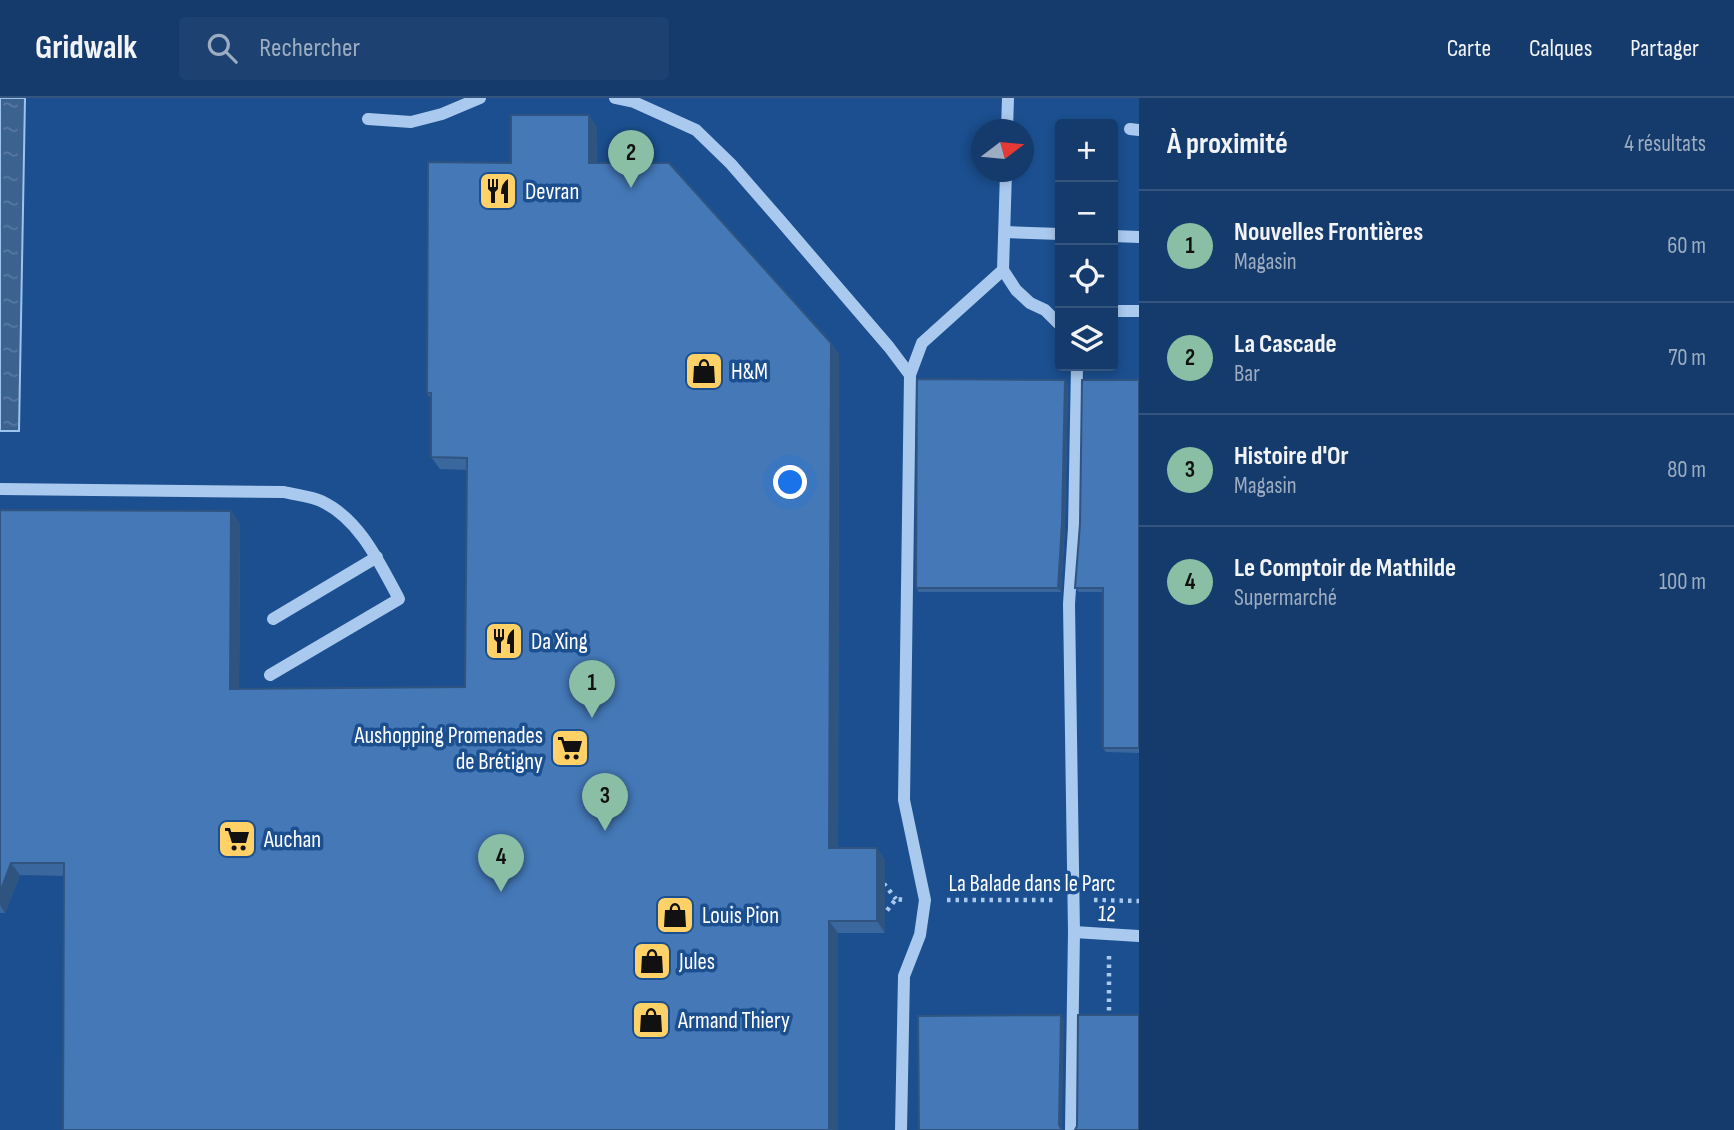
<!DOCTYPE html>
<html lang="fr">
<meta charset="utf-8">
<style>
body{margin:0;font-family:"Sofia Sans Condensed",sans-serif;background:#1d4271;color:#f1f3f6}
.controls{position:absolute;right:21px;top:21px;display:grid;overflow:hidden;border-radius:7px;box-shadow:0 4px 10px #0003}
.controls button{width:63px;height:63px;display:grid;place-items:center;padding:0;border:0;border-bottom:2px solid #33557e;background:#143b6b;color:#f1f3f6;font:35px sans-serif}
.compass{position:absolute;left:971px;top:21px;width:63px;height:63px;border-radius:50%;background:#143b6b;box-shadow:0 4px 10px #0003;rotate:74deg}
.you{position:absolute;left:791px;top:385px;width:24px;height:24px;margin:-18px;border:5px solid #fff;border-radius:50%;background:#1a73e8;box-shadow:0 0 0 10px #1a73e833}
.badge{display:grid;place-items:center;width:46px;height:46px;border-radius:50%;background:#8abfa5;color:#111;font-size:23px;font-weight:700}
.pin{position:absolute;translate:-50% -58px;filter:drop-shadow(0 2px 4px #0008)}
.pin::after{content:'';position:absolute;top:37px;width:24px;height:21px;background:inherit;clip-path:polygon(0 0,100% 0,50% 100%)}
.list{margin:0;padding:0;list-style:none}
h2{display:flex;justify-content:space-between;align-items:center;height:91px;margin:0;padding:0 28px;font-size:30px}
h2 small{font-size:23px;font-weight:400;color:#9dadc1}
.list li{display:grid;grid-template-columns:46px 1fr auto;gap:21px;align-items:center;box-sizing:border-box;height:112px;padding:0 28px;border-top:2px solid #33557e}
.list b{display:block;font-size:26px;white-space:nowrap}
.list p{margin:0;font-size:23px;white-space:nowrap;color:#9dadc1}
.list em{font-size:23px;font-style:normal;color:#9dadc1}
.icon{flex:none;width:38px;height:38px;fill:none;stroke:currentColor;stroke-width:2;stroke-linecap:round;stroke-linejoin:round}
.map{position:relative;flex:none;width:1139px;height:1032px;overflow:hidden}
header{display:flex;align-items:center;gap:42px;box-sizing:border-box;height:98px;padding:0 35px;background:#143b6b;border-bottom:2px solid #33557e}
header strong{font-size:33px}
nav{display:flex;gap:38px;margin-inline-start:auto;font-size:24px}
.search{width:490px;height:63px;background:#1d4271;display:flex;align-items:center;gap:18px;box-sizing:border-box;padding:0 24px;border-radius:7px;color:#9dadc1;font-size:26px}
main{display:flex}
aside{flex:1;background:#143b6b}
.map>svg:first-child{display:block}
.water{fill:url(#water-ripples);stroke:#9cc4f0;stroke-width:2}
.lines{fill:none;stroke-linecap:round;stroke-linejoin:round}
.path{stroke:#a9c9ee;stroke-width:4.5;stroke-dasharray:3.5 5;stroke-linecap:butt}
.minor{stroke:#a9c9ee;stroke-width:12}
.wall{fill:#3a679d}
.shaded-wall{fill:#305480}
.building{fill:#4478b7;stroke:#305480;stroke-width:2}
.labels{text-anchor:middle;stroke-width:7;stroke-linejoin:round;paint-order:stroke}
.poi-label{font-size:23px;fill:#fff;stroke:#1b4f8f;text-anchor:start}
.street-label{font-size:23px;fill:#fff;stroke:#1b4f8f}
</style>
<header>
<strong>Gridwalk</strong>
<div class="search"><svg class="icon" aria-label="search" viewBox="0 0 24 24"><circle cx="10" cy="10" r="6"/><path d="M15 15l6 6"/></svg>Rechercher</div>
<nav><a>Carte</a><a>Calques</a><a>Partager</a></nav>
</header>
<main>
<div class="map">
<svg width="1139" height="1032" viewBox="0 0 1139 1032">
<defs>
<pattern id="water-ripples" width="26" height="14" patternUnits="userSpaceOnUse" patternTransform="scale(1.75)"><rect width="26" height="14" fill="#3c6290"/><path d="M2 4q2-2 4 0t4 0M15 11q2-2 4 0t4 0" fill="none" stroke="#597aa1"/></pattern>
</defs>
<rect width="100%" height="100%" fill="#1b4f8f"/>
<!-- water -->
<polygon class="water" points="0,0 25,0 19,333 0,333"/>
<g class="lines">
<!-- path -->
<g class="path">
<polyline points="883,787 885,787 896,801"/>
<polyline points="947,802 1054,802"/>
<polyline points="1094,802 1139,803"/>
<polyline points="880,814 885,815 896,801 904,802"/>
<polyline points="1109,858 1109,923"/>
</g>
<!-- minor -->
<g class="minor">
<polyline points="615,0 634,4 696,32 731,66 779,121 889,249 910,277"/>
<polyline points="368,21 411,24 442,16 480,0"/>
<polyline points="1130,31 1139,32"/>
<polyline points="1007,32 1008,0"/>
<polyline points="1005,134 1060,136"/>
<polyline points="1113,138 1139,139"/>
<polyline points="1003,172 1006,74"/>
<polyline points="1003,172 1016,192 1030,205 1045,212 1060,227"/>
<polyline points="1113,213 1139,213"/>
<path d="M0,391L284,394C296,397 310,398 321,403C360,421 380,466 399,501L270,577"/>
<polyline points="273,521 377,459"/>
<polyline points="1074,834 1139,838"/>
<polyline points="901,1032 904,878 920,837 925,802 904,702 910,277 922,245 1003,172"/>
<polyline points="1071,1032 1074,834 1069,506 1074,430 1077,268"/>
</g>
</g>
<!-- wall -->
<g class="wall">
<polygon points="597,29 597,65 831,245 839,257 838,750 877,750 885,762 885,835 838,835 64,778 20,777 5,815 0,815 0,412 231,413 240,426 239,591 465,589 467,372 440,371 431,359 431,301 427,295 511,65"/>
<polygon points="1065,282 1068,287 1065,430 1061,494 919,494 916,490"/>
<polygon points="1139,282 1139,655 1106,654 1103,650 1103,494 1079,494 1075,490"/>
</g>
<!-- shaded-wall -->
<g class="shaded-wall">
<polygon points="589,17 597,29 597,77 589,65"/>
<polygon points="831,245 839,257 838,762 829,750"/>
<polygon points="1065,282 1068,287 1065,430 1061,494 1058,490"/>
<polygon points="231,413 240,426 239,604 230,591"/>
<polygon points="877,750 885,762 885,835 877,823"/>
<polygon points="11,765 20,777 5,815 0,807 0,794"/>
<polygon points="829,823 838,835 838,1032 829,1032"/>
<polygon points="1061,917 1064,922 1062,1032 1059,1027"/>
</g>
<!-- building -->
<g class="building">
<polygon points="511,17 589,17 589,65 669,65 831,245 829,750 877,750 877,823 829,823 829,1032 63,1032 64,765 11,765 0,794 0,412 231,413 230,591 465,589 467,360 431,359 431,295 427,295 428,64 511,65"/>
<polygon points="917,281 1065,282 1062,425 1058,490 916,490"/>
<polygon points="1082,282 1139,282 1139,650 1103,650 1103,490 1075,490 1080,426"/>
<polygon points="1061,917 1059,1027 1062,1032 919,1032 918,918"/>
<polygon points="1078,917 1139,917 1139,1032 1075,1032 1077,1028"/>
</g>
<!-- icons -->
<defs>
<symbol id="restaurant-square" viewBox="-11 -11 22 22"><rect x="-9" y="-9" width="18" height="18" rx="4" fill="#ffd166" stroke="#1b4f8f"/><path d="M-5-6h1v4h1v-4h1v4h1v-4h1v5L-1.5 .5V6h-2V.5L-5-1ZM5-6V6H3V1.5H1.5Q1.5-4 5-6Z" fill="#111"/></symbol>
<symbol id="shop-square" viewBox="-11 -11 22 22"><rect x="-9" y="-9" width="18" height="18" rx="4" fill="#ffd166" stroke="#1b4f8f"/><path d="M-5-2.5h2.3a2.7 3.5 0 0 1 5.4 0H5L5.5 6h-11ZM-1.5-2.5h3a1.5 2.3 0 0 0-3 0Z" fill="#111"/></symbol>
<symbol id="supermarket-square" viewBox="-11 -11 22 22"><rect x="-9" y="-9" width="18" height="18" rx="4" fill="#ffd166" stroke="#1b4f8f"/><path d="M-6-5.5h2.5l.6 2H6L4.5 2H-2.5L-4.4-4H-6ZM-1.5 3.2a1.3 1.3 0 1 0 .1 0ZM3 3.2a1.3 1.3 0 1 0 .1 0Z" fill="#111"/></symbol>
</defs>
<g fill-rule="evenodd">
<use href="#restaurant-square" x="476" y="71" width="44" height="44"/>
<use href="#shop-square" x="682" y="251" width="44" height="44"/>
<use href="#restaurant-square" x="482" y="521" width="44" height="44"/>
<use href="#supermarket-square" x="548" y="628" width="44" height="44"/>
<use href="#supermarket-square" x="215" y="719" width="44" height="44"/>
<use href="#shop-square" x="653" y="795" width="44" height="44"/>
<use href="#shop-square" x="630" y="841" width="44" height="44"/>
<use href="#shop-square" x="629" y="900" width="44" height="44"/>
</g>
<g class="labels">
<!-- poi labels -->
<g class="poi-label">
<text x="525" y="101">Devran</text>
<text x="731" y="281">H&amp;M</text>
<text x="531" y="551">Da Xing</text>
<text x="543" y="645" text-anchor="end">Aushopping Promenades<tspan x="543" dy="26">de Brétigny</tspan></text>
<text x="264" y="749">Auchan</text>
<text x="702" y="825">Louis Pion</text>
<text x="679" y="871">Jules</text>
<text x="678" y="930">Armand Thiery</text>
</g>
<!-- street labels -->
<g class="street-label">
<text x="1032" y="793">La Balade dans le Parc</text>
<text transform="translate(1107 815) rotate(3)" y="8">12</text>
</g>
</g>
</svg>
<div class="controls">
<button>+</button>
<button>−</button>
<button><svg class="icon" aria-label="locate" viewBox="0 0 24 24"><circle cx="12" cy="12" r="6"/><path d="M12 2v4M12 18v4M2 12h4M18 12h4"/></svg></button>
<button><svg class="icon" aria-label="layers" viewBox="0 0 24 24"><path d="M12 4l9 5-9 5-9-5zM3 14l9 5 9-5"/></svg></button>
</div>
<svg class="compass" viewBox="-18 -18 36 36"><path d="M0-13l5 13h-10z" fill="#e53935"/><path d="M0 13l5-13h-10z" fill="#9dadc1"/></svg>
<div class="you"></div>
<div class="pin badge" style="left:592px;top:620px">1</div>
<div class="pin badge" style="left:631px;top:90px">2</div>
<div class="pin badge" style="left:605px;top:733px">3</div>
<div class="pin badge" style="left:501px;top:794px">4</div>
</div>
<aside>
<h2>À proximité<small>4 résultats</small></h2>
<ul class="list">
<li><span class="badge">1</span><div><b>Nouvelles Frontières</b><p>Magasin</p></div><em>60 m</em></li>
<li><span class="badge">2</span><div><b>La Cascade</b><p>Bar</p></div><em>70 m</em></li>
<li><span class="badge">3</span><div><b>Histoire d'Or</b><p>Magasin</p></div><em>80 m</em></li>
<li><span class="badge">4</span><div><b>Le Comptoir de Mathilde</b><p>Supermarché</p></div><em>100 m</em></li>
</ul>
</aside>
</main>
